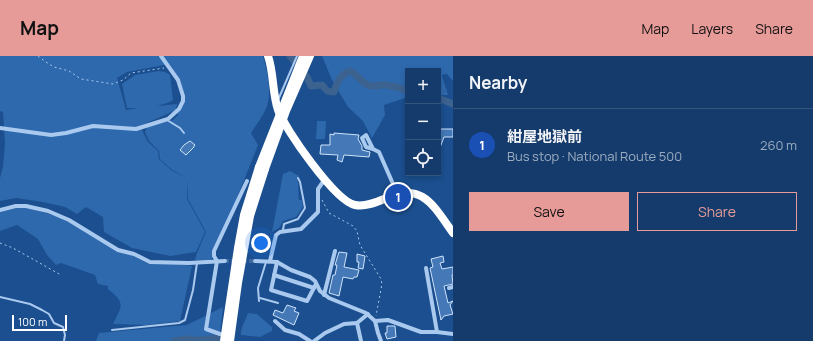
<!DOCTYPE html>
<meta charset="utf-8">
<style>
body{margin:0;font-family:Manrope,"Noto Sans JP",sans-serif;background:#214673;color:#f1f3f6}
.controls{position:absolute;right:12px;top:12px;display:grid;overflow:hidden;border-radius:0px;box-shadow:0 2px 6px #0003}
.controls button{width:36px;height:36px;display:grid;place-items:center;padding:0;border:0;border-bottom:1px solid #33557e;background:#143b6b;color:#f1f3f6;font:20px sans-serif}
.scale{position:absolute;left:12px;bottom:10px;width:55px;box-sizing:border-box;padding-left:4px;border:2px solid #fff;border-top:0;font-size:11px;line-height:14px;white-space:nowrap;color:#fff;-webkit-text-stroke:3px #1b4f8f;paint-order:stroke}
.you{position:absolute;left:261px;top:187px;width:14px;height:14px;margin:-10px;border:3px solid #fff;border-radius:50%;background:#1a73e8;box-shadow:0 0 0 6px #1a73e833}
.badge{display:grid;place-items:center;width:26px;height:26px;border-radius:50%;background:#e69b98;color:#fff;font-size:13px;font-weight:700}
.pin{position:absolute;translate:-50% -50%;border:2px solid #fff;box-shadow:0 1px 4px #0006}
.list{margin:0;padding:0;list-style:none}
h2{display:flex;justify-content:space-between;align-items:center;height:52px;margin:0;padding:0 16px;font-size:17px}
h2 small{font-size:13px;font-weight:400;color:#9dadc1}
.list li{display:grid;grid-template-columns:26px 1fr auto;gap:12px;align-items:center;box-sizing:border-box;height:72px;padding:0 16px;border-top:1px solid #33557e}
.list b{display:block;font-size:15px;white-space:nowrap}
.list p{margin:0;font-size:13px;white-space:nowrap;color:#9dadc1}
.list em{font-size:13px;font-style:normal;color:#9dadc1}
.actions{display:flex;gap:8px;padding:12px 16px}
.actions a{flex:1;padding:9px 0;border:1px solid #e69b98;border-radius:0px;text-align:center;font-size:14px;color:#e69b98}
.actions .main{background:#e69b98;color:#111}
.icon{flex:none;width:22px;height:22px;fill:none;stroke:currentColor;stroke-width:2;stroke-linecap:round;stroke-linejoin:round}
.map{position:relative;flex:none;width:453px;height:285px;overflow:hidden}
header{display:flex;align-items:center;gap:24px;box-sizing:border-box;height:56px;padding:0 20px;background:#e69b98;color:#111}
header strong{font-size:19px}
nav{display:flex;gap:22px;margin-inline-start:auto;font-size:14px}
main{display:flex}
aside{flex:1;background:#143b6b}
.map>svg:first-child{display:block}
.green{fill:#2e69ad;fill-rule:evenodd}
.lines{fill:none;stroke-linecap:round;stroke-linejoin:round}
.river{stroke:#3c6290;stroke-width:7}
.building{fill:#4478b7;stroke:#cfe3fa}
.street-tunnel{stroke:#3d69a0;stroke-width:4;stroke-dasharray:4 2;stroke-linecap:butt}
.path{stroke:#a9c9ee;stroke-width:1;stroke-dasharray:2 3;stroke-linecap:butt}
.lane{stroke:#a9c9ee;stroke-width:2}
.street{stroke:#a9c9ee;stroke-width:4}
.highway{stroke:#fff;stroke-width:8}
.highway-bridge{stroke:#fff;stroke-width:8}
</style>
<header>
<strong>Map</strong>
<nav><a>Map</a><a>Layers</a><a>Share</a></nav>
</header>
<main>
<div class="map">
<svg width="453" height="285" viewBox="0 0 453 285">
<rect width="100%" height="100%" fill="#1b4f8f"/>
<!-- green -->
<g class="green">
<path d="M0,0H263C267,15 272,34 267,50C264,59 256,69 251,77L258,89L213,202L206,205L195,204L197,197L206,176L188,143L187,124V143L205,176L196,196L170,200L132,192L104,176L103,161L86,151L77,158L65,151L43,146L16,142L0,145V122L3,111L5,87L3,56L0,55ZM169,8C180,25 185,31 182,51L176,53L177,48L157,50L170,46L173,44L170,19L165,16L159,15L135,19L122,28L127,52H138L126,54L117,22L127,16ZM176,54L178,59L173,64L147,71L145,76L149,85L159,95L160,103L171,113L187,122L171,114L159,103L158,95L148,86L140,70Z"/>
<polygon points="322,0 453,0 453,25 447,18 442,19 448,39 438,39 438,15 408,15 408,41 384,49 385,59 372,82 363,65 348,51 332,24"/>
<polygon points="317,65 326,65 325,83 316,83"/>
<path d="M290,115L299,120L297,122C299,130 298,137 299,144H302L303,151L296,161L283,165L279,172L272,176L283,118Z"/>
<path d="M18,152H29L59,161L147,207L152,208L171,207L192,210L180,265L147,269L113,268C122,249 126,248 108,233V230L98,228L95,219L61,207L56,209L47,199L38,183L17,169L0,175V156Z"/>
<polygon points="223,251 219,285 96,285 99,277 187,269"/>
<path d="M248,257L257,258L272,271V275L260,281L241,279C240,272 246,264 248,257Z"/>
</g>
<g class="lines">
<!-- river -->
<g class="river">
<path d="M290,0L307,21L311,30L322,29C327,34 325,36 334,36C337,26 340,19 350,15C357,18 361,26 368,29C374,32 380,28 386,29C394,30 401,32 408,35"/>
<polyline points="438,42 453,48"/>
<polyline points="174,285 186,283 199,284 220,282"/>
</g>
</g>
<!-- building -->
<g class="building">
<polygon points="440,73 453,73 453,81 444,81 438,97 438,81 440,82"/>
<polygon points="334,77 359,79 358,83 362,90 362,94 370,96 369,101 344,99 342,106 337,104 338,99 320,98 321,89 330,89 330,78 334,79"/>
<polygon points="190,85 195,89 194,90 194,91 186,99 180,94 184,89"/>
<polygon points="339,196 347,197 344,211 359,214 357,221 354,221 353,223 343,221 339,240 329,237 333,219 335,219 337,209 335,209"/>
<polygon points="357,198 365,200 363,213 358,212 359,206 357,206"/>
<polygon points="443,200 444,206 440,207 442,213 453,211 453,219 452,219 453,228 444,230 448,247 453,245 450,249 453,258 444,260 441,264 430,212 433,211 431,203"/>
<polygon points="287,249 296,252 294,255 299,257 294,269 273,259 275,254 283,257"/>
<polygon points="387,270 395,270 396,281 387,283 385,277 387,277"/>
</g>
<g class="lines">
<!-- street-tunnel -->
<polyline class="street-tunnel" points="225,205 255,205"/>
<!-- path -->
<g class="path">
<polyline points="38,0 46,6 54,11 69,15 81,23 113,28 123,24 131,17 164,12"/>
<polyline points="322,144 329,157 353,170 357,175 360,189 381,223 382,228 376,260"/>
<polyline points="0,187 13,192 61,219"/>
</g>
<!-- lane -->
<g class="lane">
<polyline points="278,44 297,0"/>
<polyline points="167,64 180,72 184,77"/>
<polyline points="283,174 284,168 298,163 305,152 300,126 298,122"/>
<polyline points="0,241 30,248 42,254 49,258 54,267 63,271 65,279 64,285"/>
<polyline points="260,242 278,247"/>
<polyline points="259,245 258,232 266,206"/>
<polyline points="112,274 179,267 185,264 193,234 197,207"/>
</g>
<!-- street -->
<g class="street">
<polyline points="0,72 51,79 66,77 93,70 136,73 168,63 179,53 183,45 183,40 178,24 161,0"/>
<polyline points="373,93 366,91 362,82 366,79 373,93 379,96 397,137"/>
<polyline points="0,154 16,150 26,150 48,155 69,164 118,194 134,198 150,206 189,207 225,205"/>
<polyline points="255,205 277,206 291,214 310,221 315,225 320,235 329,242 366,257 375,265 388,264 421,276 437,276 453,278"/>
<polyline points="270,205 276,179 280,176 301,173 318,156 318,133 325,123"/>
<polyline points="277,206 271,234 307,245 316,228"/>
<polyline points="426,212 437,276"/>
<polyline points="274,219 314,232"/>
<polyline points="449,232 453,231"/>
<polyline points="324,239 335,195"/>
<polyline points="275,265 285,274 299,278 310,285"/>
<polyline points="375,265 378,277 381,285"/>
<polyline points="220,278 206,273 217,205 214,200 214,195 247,125"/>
<polyline points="314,285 325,277 344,268 357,267"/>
<polyline points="361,285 357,267 368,258"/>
</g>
<!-- highway -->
<g class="highway">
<path d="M268,0C274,17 272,36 278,54C285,73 335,145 355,149C365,151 375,147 384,143C422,125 433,149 453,177"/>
<polyline points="224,285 238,192 244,159 259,111"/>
<polyline points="230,285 238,227 250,160 265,113"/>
</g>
<!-- highway-bridge -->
<g class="highway-bridge">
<polyline points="259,111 303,0"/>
<polyline points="265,113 286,55 310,0"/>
</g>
</g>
</svg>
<div class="controls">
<button>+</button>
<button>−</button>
<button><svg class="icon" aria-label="locate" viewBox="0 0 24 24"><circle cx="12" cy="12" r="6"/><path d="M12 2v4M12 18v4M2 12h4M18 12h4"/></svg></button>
</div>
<div class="scale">100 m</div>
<div class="you"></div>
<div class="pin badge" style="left:398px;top:141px;background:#1a4fb4">1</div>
</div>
<aside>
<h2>Nearby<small></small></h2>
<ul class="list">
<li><span class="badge" style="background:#1a4fb4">1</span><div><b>紺屋地獄前</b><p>Bus stop · National Route 500</p></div><em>260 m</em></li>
</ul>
<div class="actions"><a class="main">Save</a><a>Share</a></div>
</aside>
</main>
